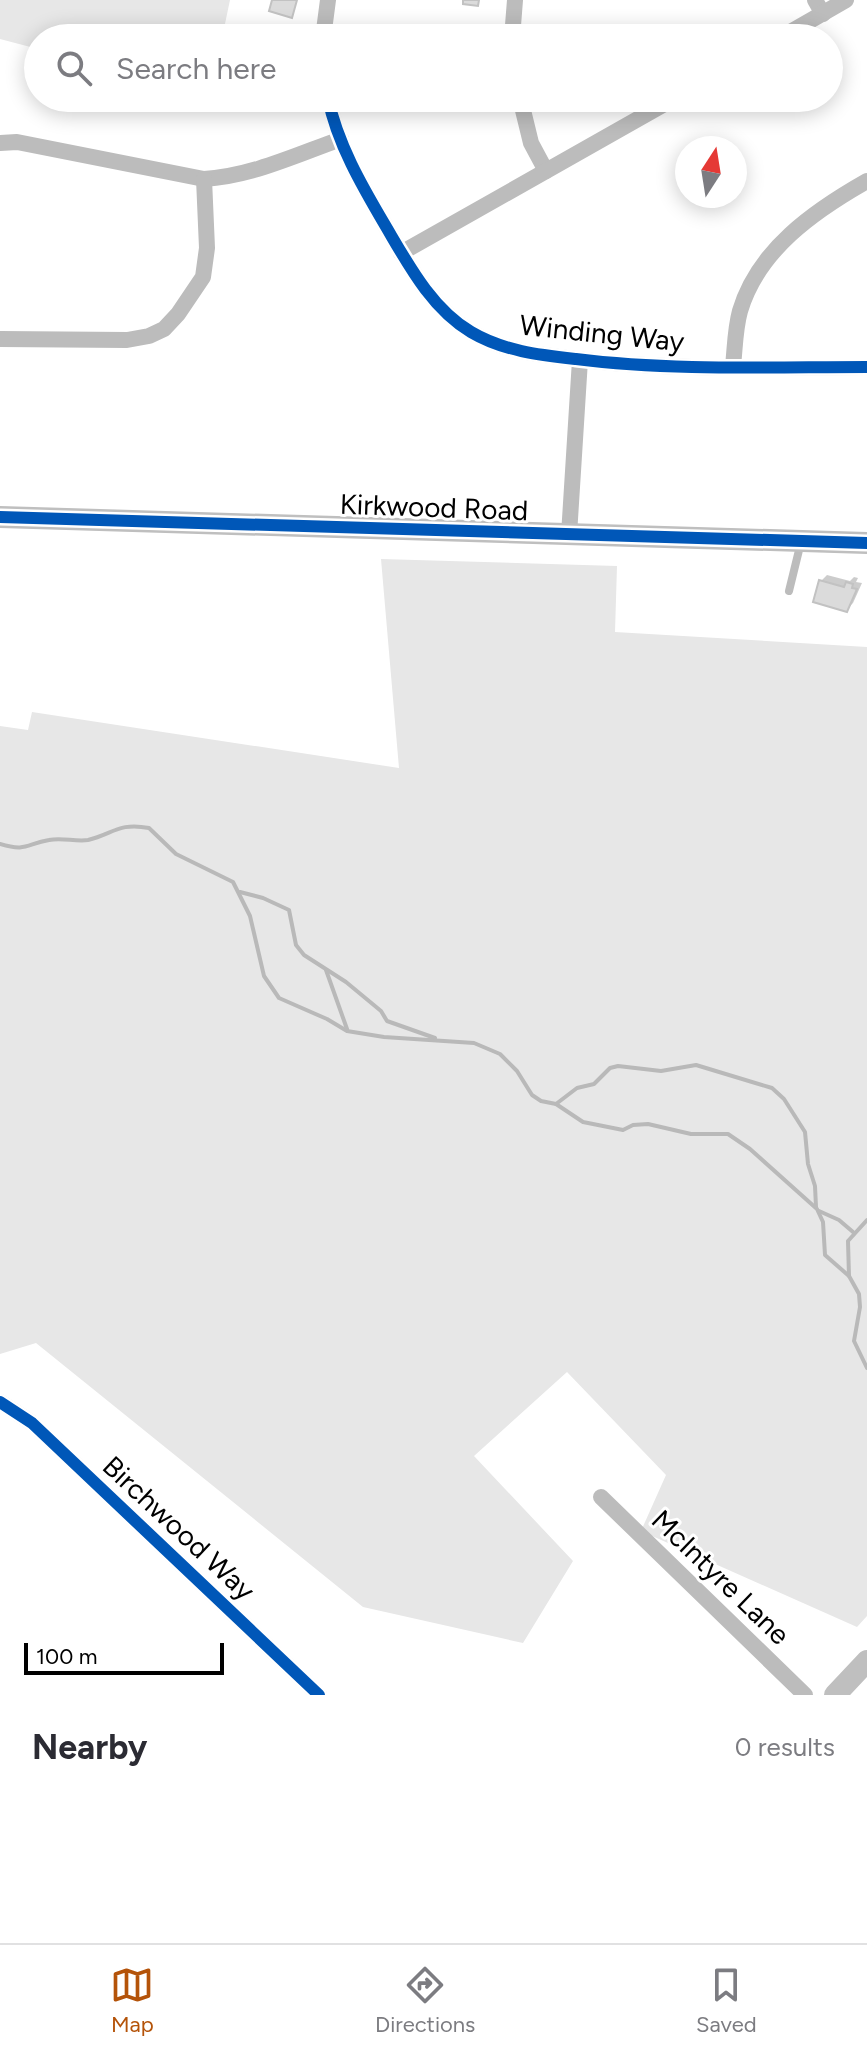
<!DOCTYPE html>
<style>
body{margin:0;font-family:Figtree,sans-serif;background:#f7f7f7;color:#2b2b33}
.compass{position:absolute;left:675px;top:136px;width:72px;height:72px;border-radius:50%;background:#fff;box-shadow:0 4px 20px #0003;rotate:12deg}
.scale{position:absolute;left:24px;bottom:20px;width:200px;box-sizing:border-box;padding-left:8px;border:4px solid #000;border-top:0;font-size:22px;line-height:28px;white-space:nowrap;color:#000;-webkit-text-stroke:6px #fff;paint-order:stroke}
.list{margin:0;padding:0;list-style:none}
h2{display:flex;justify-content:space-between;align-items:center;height:104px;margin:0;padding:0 32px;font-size:34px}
h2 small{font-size:26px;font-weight:400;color:#7c7c81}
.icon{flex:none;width:44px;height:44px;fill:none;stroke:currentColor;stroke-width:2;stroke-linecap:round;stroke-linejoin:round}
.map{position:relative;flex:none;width:867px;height:1695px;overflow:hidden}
.search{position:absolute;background:#fff;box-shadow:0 4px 20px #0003;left:24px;right:24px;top:24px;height:88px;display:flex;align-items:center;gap:20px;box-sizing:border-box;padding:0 28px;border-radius:44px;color:#7c7c81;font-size:30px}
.sheet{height:248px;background:#fff}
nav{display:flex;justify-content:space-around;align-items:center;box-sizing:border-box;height:112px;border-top:2px solid #e1e1e2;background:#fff;font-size:22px;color:#7c7c81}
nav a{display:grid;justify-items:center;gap:4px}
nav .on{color:#b45309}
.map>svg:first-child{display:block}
.green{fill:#e7e7e7}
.shadow{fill:#0003}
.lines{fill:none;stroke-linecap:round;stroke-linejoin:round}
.stream{stroke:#b9b9b9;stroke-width:4}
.building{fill:#dbdbdb;stroke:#c2c2c2;stroke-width:2}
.lane{stroke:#bcbcbc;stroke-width:8}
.street{stroke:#bcbcbc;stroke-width:16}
.secondary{stroke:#bfbfbf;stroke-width:22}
.cycleway-casing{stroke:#fff;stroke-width:17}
.cycleway{stroke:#0057b8;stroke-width:12}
.labels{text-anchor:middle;stroke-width:6;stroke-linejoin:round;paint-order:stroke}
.street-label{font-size:28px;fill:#000;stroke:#fff}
</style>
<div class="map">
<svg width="867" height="1695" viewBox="0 0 867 1695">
<rect width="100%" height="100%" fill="#fff"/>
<!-- green -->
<g class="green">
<polygon points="0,0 230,0 222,38 38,38 38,49 0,39"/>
<polygon points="381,559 617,566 615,632 867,647 867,1616 857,1627 641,1531 666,1475 567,1372 474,1456 573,1561 523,1643 363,1607 36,1343 0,1354 0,726 28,730 32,712 399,768"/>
</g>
<!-- shadow -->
<polygon class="shadow" points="827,575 850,581 854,577 858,578 856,582 862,583 853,603 847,609 821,581"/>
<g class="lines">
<!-- stream -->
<g class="stream">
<path d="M0,844C27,852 26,844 49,840C62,837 75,842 88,840C113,834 119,822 149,828L176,854L233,882L250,916L264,976L279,998L327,1019L347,1031L384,1037L474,1043L500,1054L517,1071L532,1095L541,1101L556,1104L583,1122L623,1130L633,1125L648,1124L691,1134H728L750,1149L817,1209L823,1222L825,1255L849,1276L859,1294L860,1307L854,1341L867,1368"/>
<polyline points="240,892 263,898 289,910 296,945 304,955 346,982 381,1011 387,1021 435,1038"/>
<polyline points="326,970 347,1029"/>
<polyline points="556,1104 577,1088 594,1084 610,1068 618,1066 661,1071 696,1065 772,1088 784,1099 805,1132 808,1164 815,1186 816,1207"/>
<polyline points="819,1211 839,1220 853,1232"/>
<polyline points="849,1276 848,1241 867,1220"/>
</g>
</g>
<!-- building -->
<g class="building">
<polygon points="272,0 297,0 292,18 269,11"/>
<polygon points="463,0 479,0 478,6 463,4"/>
<polygon points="819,580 844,587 846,582 853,584 852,588 857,589 847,612 813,602"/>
</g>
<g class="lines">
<!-- lane -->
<polyline class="lane" points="789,591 801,542"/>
<!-- street -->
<g class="street">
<polyline points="815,0 823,14"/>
<polyline points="323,38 328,0"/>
<polyline points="512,38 515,0"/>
<polyline points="780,38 846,0"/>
<path d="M328,98C337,143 362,186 385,225C408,264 431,308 471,332C503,351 540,355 576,359C672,371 770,367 867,367"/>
<polyline points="520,98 531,143 546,171"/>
<path d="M0,143L17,142L204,179C252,176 296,155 341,139"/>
<polyline points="401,253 675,98"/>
<polyline points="0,339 127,340 149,336 164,329 178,314 203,277 207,248 204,179"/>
<path d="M733,366C735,348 735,329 740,311C758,250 814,211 867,181"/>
<polyline points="569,535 580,360"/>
<polyline points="0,1402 32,1423 319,1695"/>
<polyline points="601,1497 805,1695"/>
</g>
<!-- secondary -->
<g class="secondary">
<polyline points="0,517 867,543"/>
<polyline points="835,1695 867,1661"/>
</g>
<defs>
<g id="cycleway">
<path d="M328,98C337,143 362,186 385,225C408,264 431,308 471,332C503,351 540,355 576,359C672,371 770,367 867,367"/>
<polyline points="0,517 867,543"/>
<polyline points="0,1402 32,1423 319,1695"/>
</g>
</defs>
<!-- cycleway casing -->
<use href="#cycleway" class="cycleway-casing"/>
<!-- cycleway -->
<use href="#cycleway" class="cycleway"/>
</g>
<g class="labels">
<!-- street labels -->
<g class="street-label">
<text transform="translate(602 333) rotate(6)" y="10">Winding Way</text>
<text transform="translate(434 507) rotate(2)" y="10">Kirkwood Road</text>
<text transform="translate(179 1528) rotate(43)" y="10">Birchwood Way</text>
<text transform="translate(721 1577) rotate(44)" y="10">McIntyre Lane</text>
</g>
</g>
</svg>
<svg class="compass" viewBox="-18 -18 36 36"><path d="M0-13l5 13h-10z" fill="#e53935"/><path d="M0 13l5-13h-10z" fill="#7c7c81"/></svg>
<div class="scale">100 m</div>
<div class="search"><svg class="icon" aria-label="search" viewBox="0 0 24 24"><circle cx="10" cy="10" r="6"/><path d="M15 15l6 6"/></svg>Search here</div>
</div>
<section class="sheet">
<h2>Nearby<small>0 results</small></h2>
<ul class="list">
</ul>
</section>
<nav>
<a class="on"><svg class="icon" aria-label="map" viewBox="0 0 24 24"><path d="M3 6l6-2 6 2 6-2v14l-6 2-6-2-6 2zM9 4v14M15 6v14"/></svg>Map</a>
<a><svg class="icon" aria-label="directions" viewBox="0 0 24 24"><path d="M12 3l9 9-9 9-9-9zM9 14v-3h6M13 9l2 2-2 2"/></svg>Directions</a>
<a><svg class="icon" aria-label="saved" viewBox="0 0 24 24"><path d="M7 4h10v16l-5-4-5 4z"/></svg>Saved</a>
</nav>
